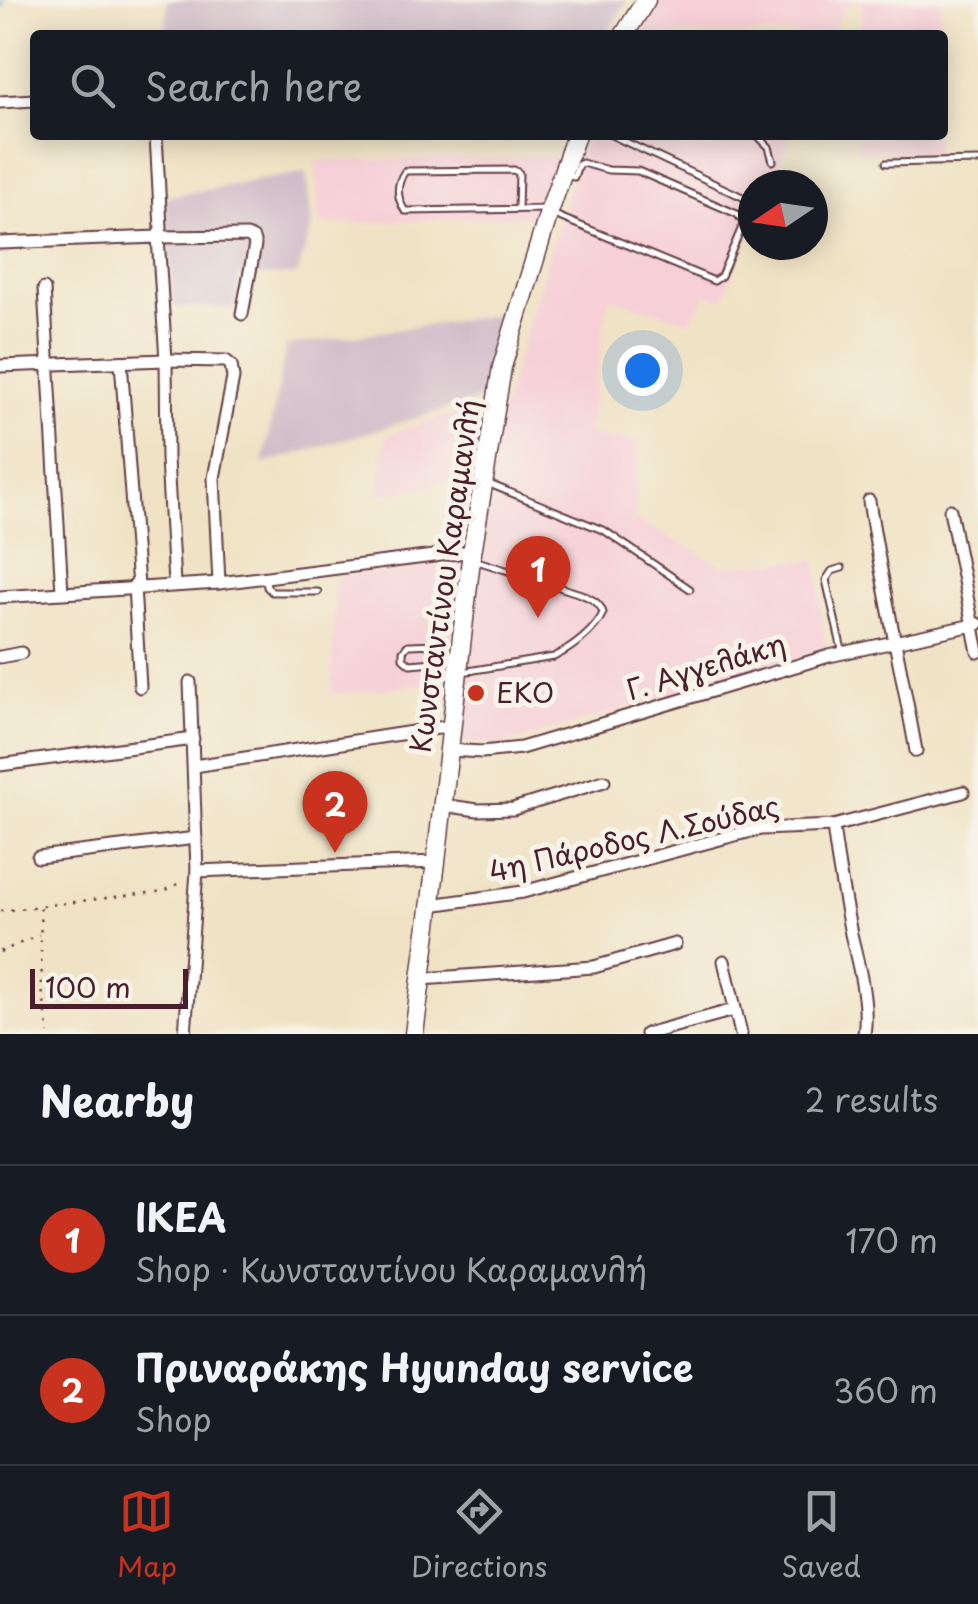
<!DOCTYPE html>
<meta charset="utf-8">
<style>
body{margin:0;font-family:"Playpen Sans",sans-serif;background:#242831;color:#f1f3f6}
.compass{position:absolute;left:738px;top:170px;width:90px;height:90px;border-radius:50%;background:#171b24;box-shadow:0 5px 25px #0003;rotate:257deg}
.scale{position:absolute;left:30px;bottom:25px;width:158px;box-sizing:border-box;padding-left:10px;border:5px solid #4a1f2b;border-top:0;font-size:28px;line-height:35px;white-space:nowrap;color:#4a1f2b;-webkit-text-stroke:8px #f7f3e8;paint-order:stroke}
.you{position:absolute;left:642px;top:370px;width:35px;height:35px;margin:-25px;border:8px solid #fff;border-radius:50%;background:#1a73e8;box-shadow:0 0 0 15px #1a73e833}
.badge{display:grid;place-items:center;width:65px;height:65px;border-radius:50%;background:#c8321e;color:#fff;font-size:32px;font-weight:700}
.pin{position:absolute;translate:-50% -82px;filter:drop-shadow(0 2px 5px #0008)}
.pin::after{content:'';position:absolute;top:52px;width:35px;height:30px;background:inherit;clip-path:polygon(0 0,100% 0,50% 100%)}
.list{margin:0;padding:0;list-style:none}
h2{display:flex;justify-content:space-between;align-items:center;height:130px;margin:0;padding:0 40px;font-size:42px}
h2 small{font-size:32px;font-weight:400;color:#9ea1a6}
.list li{display:grid;grid-template-columns:65px 1fr auto;gap:30px;align-items:center;box-sizing:border-box;height:150px;padding:0 40px;border-top:2px solid #363941}
.list b{display:block;font-size:38px;white-space:nowrap}
.list p{margin:0;font-size:32px;white-space:nowrap;color:#9ea1a6}
.list em{font-size:32px;font-style:normal;color:#9ea1a6}
.icon{flex:none;width:55px;height:55px;fill:none;stroke:currentColor;stroke-width:2;stroke-linecap:round;stroke-linejoin:round}
.map{position:relative;flex:none;width:978px;height:1034px;overflow:hidden}
.search{position:absolute;background:#171b24;box-shadow:0 5px 25px #0003;left:30px;right:30px;top:30px;height:110px;display:flex;align-items:center;gap:25px;box-sizing:border-box;padding:0 35px;border-radius:10px;color:#9ea1a6;font-size:38px}
.sheet{height:430px;background:#171b24}
nav{display:flex;justify-content:space-around;align-items:center;box-sizing:border-box;height:140px;border-top:2px solid #363941;background:#171b24;font-size:28px;color:#9ea1a6}
nav a{display:grid;justify-items:center;gap:5px}
nav .on{color:#c8321e}
.map>svg:first-child{display:block}
.built{fill:#f6cfd7}
.industrial{fill:#d1bdc9}
.lines{fill:none;stroke-linecap:round;stroke-linejoin:round}
.stream{stroke:#60a2d4;stroke-width:4}
.service-casing{stroke:#633c42;stroke-width:9}
.minor-casing{stroke:#633c42;stroke-width:15}
.primary-casing{stroke:#633c42;stroke-width:21}
.path{stroke:#633c42;stroke-width:2.5;stroke-dasharray:2.5 8;stroke-linecap:butt}
.service{stroke:#fff;stroke-width:5}
.minor{stroke:#fff;stroke-width:11}
.primary{stroke:#fff;stroke-width:18}
.poi-dot{fill:#c8321e;stroke:#f7f3e8;stroke-width:4}
.labels{text-anchor:middle;stroke-width:10;stroke-linejoin:round;paint-order:stroke}
.street-label{font-size:28px;fill:#4a1f2b;stroke:#f7f3e8}
.poi-label{font-size:28px;fill:#4a1f2b;stroke:#f7f3e8;text-anchor:start}
</style>
<div class="map">
<svg width="978" height="1034" viewBox="0 0 978 1034">
<rect width="100%" height="100%" fill="#f7f3e8"/>
<filter id="ink" filterUnits="userSpaceOnUse"><feTurbulence type="fractalNoise" baseFrequency=".01" numOctaves="2"/><feDisplacementMap in="SourceGraphic" scale="20" xChannelSelector="R" yChannelSelector="G"/><feConvolveMatrix kernelMatrix="1 2 1 2 8 2 1 2 1" color-interpolation-filters="sRGB"/></filter>
<filter id="wash" filterUnits="userSpaceOnUse"><feTurbulence type="fractalNoise" baseFrequency=".0048" numOctaves="4" result="noise"/><feDisplacementMap in="SourceGraphic" scale="40" xChannelSelector="R" yChannelSelector="G"/><feGaussianBlur stdDeviation="2.25" result="paint"/><feColorMatrix in="noise" values="0 0 0 0 0 0 0 0 0 0 0 0 0 0 0 0 0 1.4 0 .05"/><feComposite in="paint" operator="in"/></filter>
<g filter="url(#wash)">
<rect width="100%" height="100%" fill="#f0e3c5"/>
<!-- built -->
<g class="built">
<polygon points="660,0 942,0 940,35 861,35 862,2 845,5 832,35 640,35"/>
<polygon points="585,135 791,135 770,185 753,185 753,226 722,300 707,293 690,321 609,297 588,435 639,442 634,519 722,565 817,560 825,650 501,746 454,740 498,422"/>
<polygon points="856,135 936,135 935,154 855,150"/>
<polygon points="557,156 541,215 320,225 315,161"/>
<polygon points="479,405 477,477 379,495 386,435"/>
<polygon points="462,559 447,681 331,695 335,577"/>
</g>
<!-- industrial -->
<g class="industrial">
<polygon points="167,0 627,0 606,35 166,35"/>
<polygon points="306,172 312,227 297,275 239,276 235,308 173,307 166,197"/>
<polygon points="509,313 486,397 263,464 286,346"/>
</g>
<g class="lines">
<!-- stream -->
<polyline class="stream" points="0,7 3,0"/>
</g>
</g>
<g filter="url(#ink)">
<g class="lines">
<defs>
<g id="service">
<polyline points="611,135 753,202"/>
<polyline points="757,135 769,147 773,161"/>
<polyline points="886,163 978,161"/>
<path d="M518,209L519,173L514,170L405,171C396,184 396,197 405,211L547,209"/>
<polyline points="552,214 714,281 721,276 743,225 742,220 737,214 638,171 608,170 582,163 578,165 574,177 565,175"/>
<polyline points="487,483 605,531 690,589"/>
<polyline points="266,580 267,587 272,592 318,592"/>
<polyline points="842,650 826,580 832,571 842,568"/>
<path d="M445,655L435,662L410,664L403,658V651L408,645C422,645 437,641 445,655L456,656"/>
<path d="M462,672L554,657C572,648 595,631 603,613C600,602 591,599 581,594L474,560"/>
</g>
<g id="minor">
<polyline points="0,102 35,100"/>
<polyline points="156,135 161,228 158,237 247,236 253,239 255,245 242,314"/>
<polyline points="0,243 158,237 166,360 167,459 174,584"/>
<polyline points="44,289 62,592"/>
<polyline points="121,362 138,586"/>
<polyline points="0,366 166,360 226,361 231,365 233,378 214,478 219,583"/>
<path d="M869,501C882,585 901,667 916,751"/>
<polyline points="950,510 978,652"/>
<polyline points="134,586 140,687"/>
<polyline points="0,597 219,583 473,551"/>
<polyline points="0,657 21,653"/>
<polyline points="448,750 482,752 521,748 829,656 978,624"/>
<polyline points="0,765 193,739"/>
<polyline points="194,766 451,726"/>
<polyline points="441,805 478,810 513,809 604,781"/>
<path d="M833,826C837,862 844,898 851,934C858,963 869,1004 864,1034"/>
<polyline points="38,857 196,838"/>
<polyline points="197,871 436,862"/>
<polyline points="431,905 523,892 735,835 761,829 833,826 963,792"/>
<polyline points="724,961 741,1034"/>
<polyline points="421,979 594,967 675,944"/>
<polyline points="185,1034 197,871 190,682"/>
<polyline points="646,1034 734,1010"/>
</g>
<g id="primary">
<polyline points="624,35 646,0"/>
<polyline points="414,1034 436,862 471,559 502,367 550,209 576,135"/>
</g>
</defs>
<!-- service casing -->
<use href="#service" class="service-casing"/>
<!-- minor casing -->
<use href="#minor" class="minor-casing"/>
<!-- primary casing -->
<use href="#primary" class="primary-casing"/>
<!-- path -->
<g class="path">
<polyline points="40,908 42,989 49,1034"/>
<polyline points="0,911 164,891 184,881"/>
<polyline points="0,952 39,935"/>
</g>
<!-- service -->
<use href="#service" class="service"/>
<!-- minor -->
<use href="#minor" class="minor"/>
<!-- primary -->
<use href="#primary" class="primary"/>
</g>
</g>
<!-- markers -->
<circle class="poi-dot" cx="476" cy="693" r="10"/>
<g class="labels">
<!-- street labels -->
<g class="street-label">
<text transform="translate(445 576) rotate(-82)" y="10">Κωνσταντίνου Καραμανλή</text>
<text transform="translate(706 667) rotate(-17)" y="10">Γ. Αγγελάκη</text>
<text transform="translate(634 839) rotate(-13)" y="10">4η Πάροδος Λ.Σούδας</text>
</g>
<!-- poi labels -->
<g class="poi-label">
<text x="496" y="703">EKO</text>
</g>
</g>
</svg>
<svg class="compass" viewBox="-18 -18 36 36"><path d="M0-13l5 13h-10z" fill="#e53935"/><path d="M0 13l5-13h-10z" fill="#9ea1a6"/></svg>
<div class="scale">100 m</div>
<div class="you"></div>
<div class="pin badge" style="left:538px;top:618px">1</div>
<div class="pin badge" style="left:335px;top:853px">2</div>
<div class="search"><svg class="icon" aria-label="search" viewBox="0 0 24 24"><circle cx="10" cy="10" r="6"/><path d="M15 15l6 6"/></svg>Search here</div>
</div>
<section class="sheet">
<h2>Nearby<small>2 results</small></h2>
<ul class="list">
<li><span class="badge">1</span><div><b>IKEA</b><p>Shop · Κωνσταντίνου Καραμανλή</p></div><em>170 m</em></li>
<li><span class="badge">2</span><div><b>Πριναράκης Hyunday service</b><p>Shop</p></div><em>360 m</em></li>
</ul>
</section>
<nav>
<a class="on"><svg class="icon" aria-label="map" viewBox="0 0 24 24"><path d="M3 6l6-2 6 2 6-2v14l-6 2-6-2-6 2zM9 4v14M15 6v14"/></svg>Map</a>
<a><svg class="icon" aria-label="directions" viewBox="0 0 24 24"><path d="M12 3l9 9-9 9-9-9zM9 14v-3h6M13 9l2 2-2 2"/></svg>Directions</a>
<a><svg class="icon" aria-label="saved" viewBox="0 0 24 24"><path d="M7 4h10v16l-5-4-5 4z"/></svg>Saved</a>
</nav>
